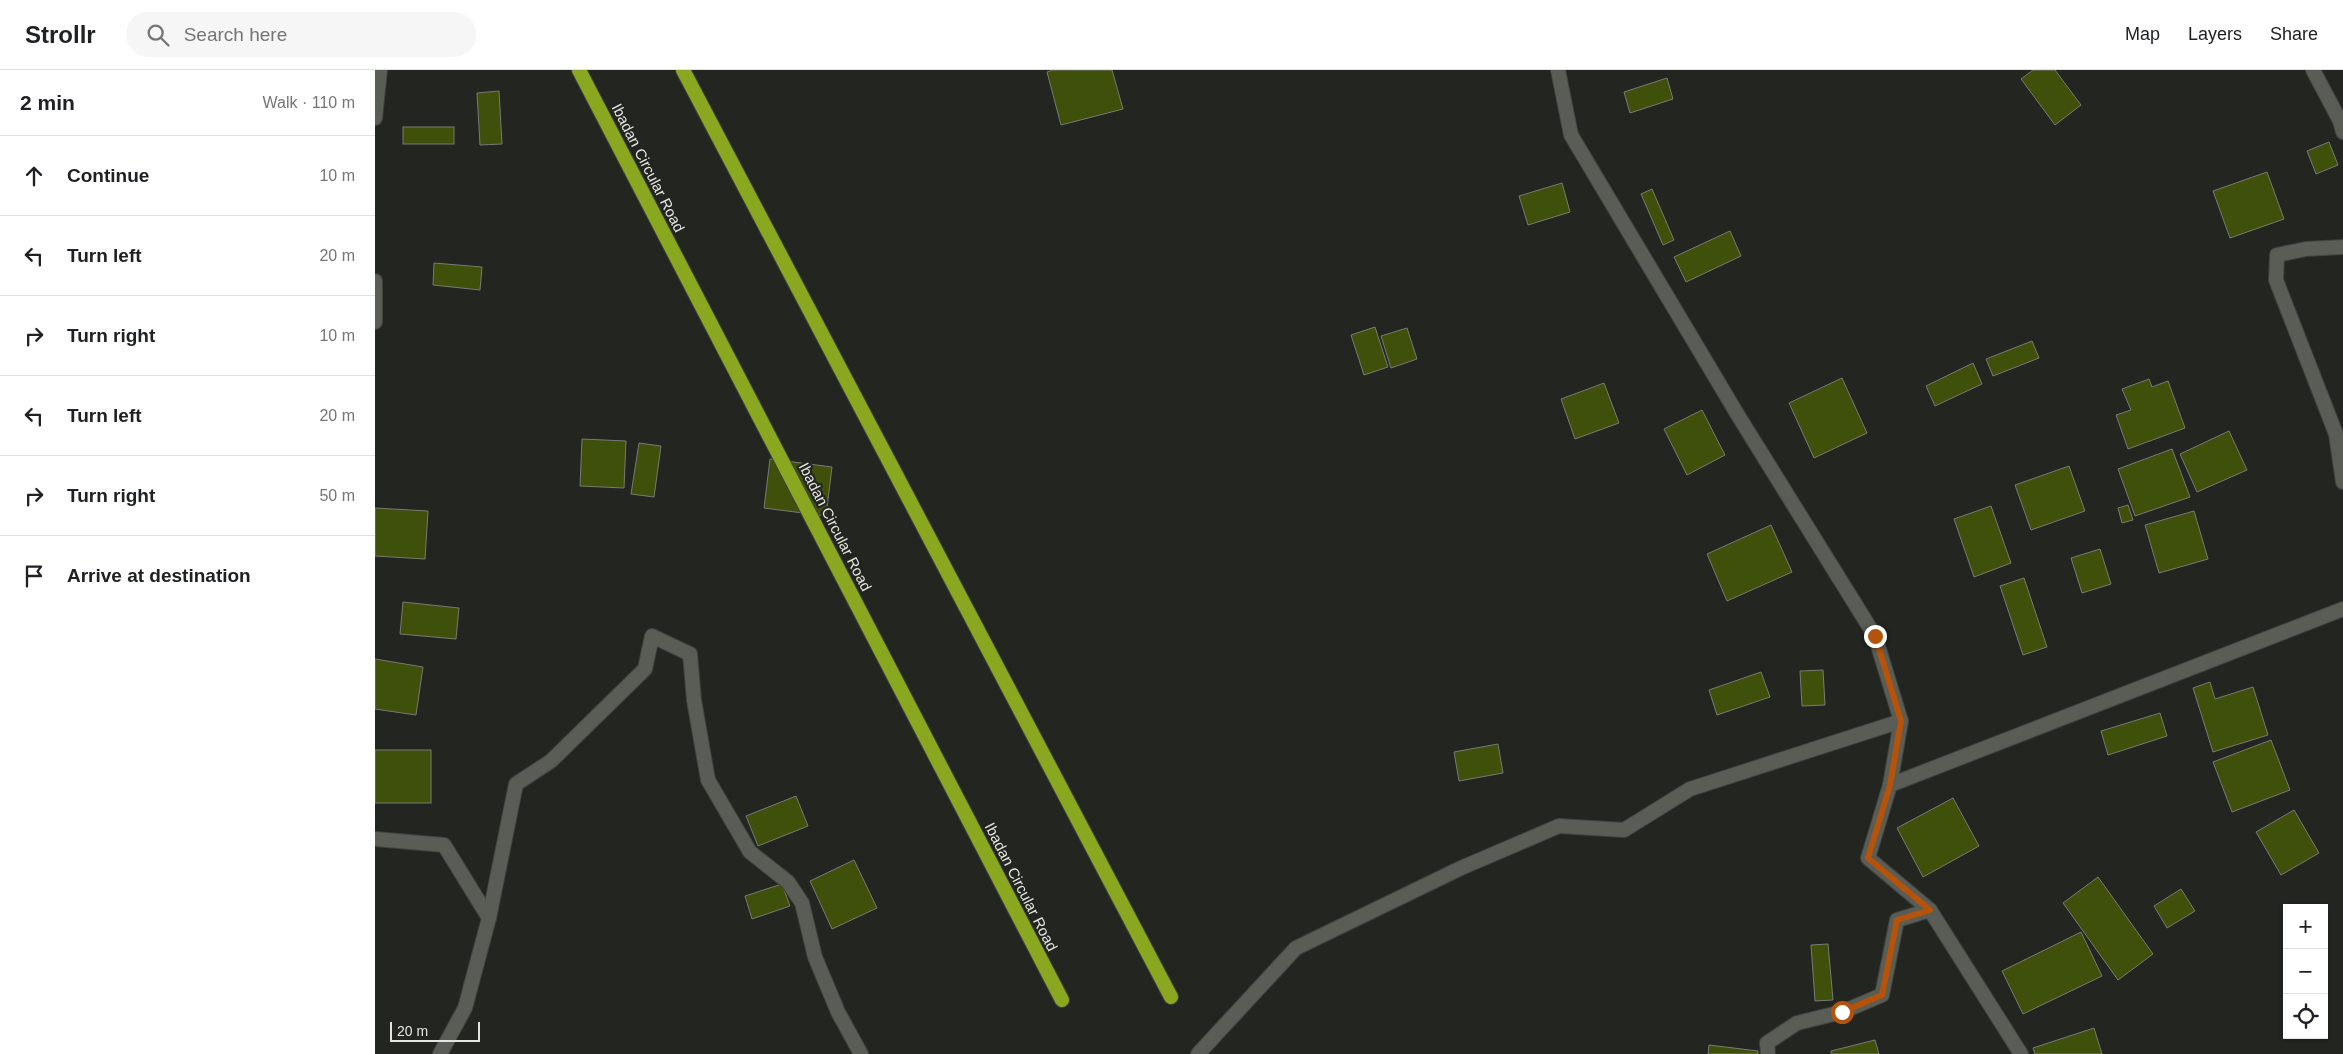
<!DOCTYPE html>
<meta charset="utf-8">
<style>
body{margin:0;font-family:Helvetica,sans-serif;background:#f6f6f6;color:#202124}
.controls{position:absolute;right:15px;bottom:15px;display:grid;overflow:hidden;border-radius:0px;box-shadow:0 1px 4px #0004}
.controls button{width:45px;height:45px;display:grid;place-items:center;padding:0;border:0;border-bottom:1px solid #e0e0e0;background:#fff;color:#202124;font:25px sans-serif}
.scale{position:absolute;left:15px;bottom:12px;width:90px;box-sizing:border-box;padding-left:5px;border:2px solid #e4e5e1;border-top:0;font-size:14px;line-height:18px;white-space:nowrap;color:#e4e5e1;-webkit-text-stroke:4px #232520;paint-order:stroke}
.stop{position:absolute;width:15px;height:15px;margin:-11px;border:4px solid #b45309;border-radius:50%;background:#fff}
.stop.end{background:#b45309;border-color:#fff;box-shadow:0 1px 5px #0008}
.list{margin:0;padding:0;list-style:none}
h2{display:flex;justify-content:space-between;align-items:center;height:65px;margin:0;padding:0 20px;font-size:21px}
h2 small{font-size:16px;font-weight:400;color:#757577}
.list li{display:grid;grid-template-columns:32px 1fr auto;gap:15px;align-items:center;box-sizing:border-box;height:80px;padding:0 20px;border-top:1px solid #e0e0e0}
.list b{display:block;font-size:19px;white-space:nowrap}
.list em{font-size:16px;font-style:normal;color:#757577}
.icon{flex:none;width:28px;height:28px;fill:none;stroke:currentColor;stroke-width:2;stroke-linecap:round;stroke-linejoin:round}
.map{position:relative;flex:none;width:1968px;height:984px;overflow:hidden}
header{display:flex;align-items:center;gap:30px;box-sizing:border-box;height:70px;padding:0 25px;background:#fff;border-bottom:1px solid #e0e0e0}
header strong{font-size:24px}
nav{display:flex;gap:28px;margin-inline-start:auto;font-size:18px}
.search{width:350px;height:45px;background:#f6f6f6;display:flex;align-items:center;gap:12px;box-sizing:border-box;padding:0 18px;border-radius:28px;color:#757577;font-size:19px}
main{display:flex}
aside{flex:1;background:#fff}
.map>svg:first-child{display:block}
.building{fill:#3f500b;stroke:#787a75}
.lines{fill:none;stroke-linecap:round;stroke-linejoin:round}
.minor-casing{stroke:#41423e;stroke-width:16}
.trunk-casing{stroke:#41423e;stroke-width:16}
.minor{stroke:#5a5c56;stroke-width:14}
.trunk{stroke:#8aa720;stroke-width:14}
.route{stroke:#b45309;stroke-width:6}
.labels{text-anchor:middle;stroke-width:4.5;stroke-linejoin:round;paint-order:stroke}
.street-label{font-size:15px;fill:#e4e5e1;stroke:#232520}
</style>
<header>
<strong>Strollr</strong>
<div class="search"><svg class="icon" aria-label="search" viewBox="0 0 24 24"><circle cx="10" cy="10" r="6"/><path d="M15 15l6 6"/></svg>Search here</div>
<nav><a>Map</a><a>Layers</a><a>Share</a></nav>
</header>
<main>
<aside>
<h2>2 min<small>Walk · 110 m</small></h2>
<ul class="list">
<li><svg class="icon" aria-label="ahead" viewBox="0 0 24 24"><path d="M12 20V5M6 11l6-6 6 6"/></svg><div><b>Continue</b></div><em>10 m</em></li>
<li><svg class="icon" aria-label="left" viewBox="0 0 24 24"><path d="M17 20v-9H6M10 6l-5 5 5 5"/></svg><div><b>Turn left</b></div><em>20 m</em></li>
<li><svg class="icon" aria-label="right" viewBox="0 0 24 24"><path d="M7 20v-9h11M14 6l5 5-5 5"/></svg><div><b>Turn right</b></div><em>10 m</em></li>
<li><svg class="icon" aria-label="left" viewBox="0 0 24 24"><path d="M17 20v-9H6M10 6l-5 5 5 5"/></svg><div><b>Turn left</b></div><em>20 m</em></li>
<li><svg class="icon" aria-label="right" viewBox="0 0 24 24"><path d="M7 20v-9h11M14 6l5 5-5 5"/></svg><div><b>Turn right</b></div><em>50 m</em></li>
<li><svg class="icon" aria-label="arrive" viewBox="0 0 24 24"><path d="M6 21V4h12l-3 4 3 4H6"/></svg><div><b>Arrive at destination</b></div></li>
</ul>
</aside>
<div class="map">
<svg width="1968" height="984" viewBox="0 0 1968 984">
<rect width="100%" height="100%" fill="#232520"/>
<!-- building -->
<g class="building">
<polygon points="678,0 737,0 748,39 686,55 672,2"/>
<polygon points="1658,0 1680,0 1706,35 1680,55 1646,9"/>
<polygon points="1292,8 1298,29 1255,43 1249,22"/>
<polygon points="124,21 127,74 105,75 102,23"/>
<rect x="28" y="57" width="51" height="17"/>
<polygon points="1954,72 1963,95 1941,104 1932,81"/>
<polygon points="1892,102 1909,149 1855,168 1838,121"/>
<polygon points="1187,113 1195,142 1153,155 1144,126"/>
<polygon points="1277,119 1299,170 1288,175 1266,124"/>
<polygon points="1355,161 1366,186 1311,212 1299,187"/>
<polygon points="59,193 107,197 105,220 58,215"/>
<polygon points="1000,257 1013,297 989,305 976,265"/>
<polygon points="1032,258 1042,289 1016,298 1006,266"/>
<polygon points="1657,271 1664,288 1618,306 1611,289"/>
<polygon points="1598,293 1607,314 1560,336 1551,316"/>
<polygon points="1467,308 1492,363 1439,388 1414,333"/>
<polygon points="1774,309 1777,317 1793,311 1810,358 1753,379 1741,345 1756,340 1747,319"/>
<polygon points="1229,313 1244,353 1200,369 1186,329"/>
<polygon points="1327,340 1350,385 1312,405 1289,359"/>
<polygon points="1854,361 1872,400 1822,422 1805,384"/>
<polygon points="207,369 251,371 249,418 205,416"/>
<polygon points="264,373 286,376 279,427 256,424"/>
<polygon points="1797,379 1815,427 1760,446 1743,399"/>
<polygon points="395,389 457,397 451,446 389,438"/>
<polygon points="1694,396 1710,441 1656,460 1640,415"/>
<polygon points="1753,435 1758,450 1747,453 1743,438"/>
<polygon points="1616,436 1636,493 1599,507 1579,449"/>
<polygon points="0,438 53,441 50,489 0,486"/>
<polygon points="1819,441 1833,489 1784,503 1770,455"/>
<polygon points="1396,455 1417,502 1352,531 1332,484"/>
<polygon points="1725,479 1736,514 1707,523 1696,488"/>
<polygon points="1649,508 1672,577 1648,585 1625,516"/>
<polygon points="28,532 84,538 81,569 25,564"/>
<polygon points="0,589 48,597 41,645 0,639"/>
<polygon points="1448,600 1450,635 1427,636 1425,601"/>
<polygon points="1386,602 1395,627 1342,645 1334,620"/>
<polygon points="1835,612 1840,629 1878,617 1893,665 1838,682 1818,618"/>
<polygon points="1785,643 1792,666 1733,685 1726,661"/>
<polygon points="1896,670 1915,720 1857,742 1838,692"/>
<polygon points="1123,674 1128,703 1084,711 1079,682"/>
<rect x="0" y="680" width="56" height="53"/>
<polygon points="421,726 433,756 383,776 371,746"/>
<polygon points="1578,728 1604,776 1548,807 1522,758"/>
<polygon points="1919,740 1944,783 1906,805 1881,762"/>
<polygon points="479,790 502,838 457,859 435,811"/>
<polygon points="1723,807 1778,884 1743,910 1688,833"/>
<polygon points="407,814 415,836 377,849 370,826"/>
<polygon points="1806,819 1820,841 1792,858 1779,836"/>
<polygon points="1706,862 1727,906 1648,944 1627,901"/>
<polygon points="1453,874 1458,930 1440,931 1436,875"/>
<polygon points="1719,958 1727,984 1660,984 1658,978"/>
<polygon points="1500,970 1504,984 1456,984 1456,981"/>
<polygon points="1334,975 1383,981 1383,984 1333,984"/>
</g>
<g class="lines">
<defs>
<g id="minor">
<polyline points="1183,0 1196,65 1364,347 1500,566 1526,651 1515,715 1493,788 1555,840 1646,984"/>
<polyline points="1938,0 1965,51 1968,62"/>
<polyline points="0,48 5,0"/>
<polyline points="1968,177 1931,179 1902,185 1901,210 1961,364 1968,412"/>
<polyline points="0,211 0,252"/>
<polyline points="1515,715 1968,539"/>
<polyline points="0,769 69,775 114,848"/>
<polyline points="65,984 90,938 114,848 141,714 176,691 270,599 277,566 315,584 319,630 333,710 375,782 413,812 427,833 440,887 463,942 486,984"/>
<polyline points="823,984 921,878 1086,798 1184,756 1249,760 1315,719 1526,651"/>
<polyline points="1393,984 1392,973 1422,953 1467,942 1507,925 1522,850 1555,840"/>
</g>
<g id="trunk">
<polyline points="204,0 687,930"/>
<polyline points="308,0 796,927"/>
</g>
</defs>
<!-- minor casing -->
<use href="#minor" class="minor-casing"/>
<!-- trunk casing -->
<use href="#trunk" class="trunk-casing"/>
<!-- minor -->
<use href="#minor" class="minor"/>
<!-- trunk -->
<use href="#trunk" class="trunk"/>
</g>
<g class="lines">
<!-- route -->
<polyline class="route" points="1467,942 1507,925 1522,850 1555,840 1493,788 1515,715 1526,651 1500,566"/>
</g>
<g class="labels">
<!-- street labels -->
<g class="street-label">
<text transform="translate(273 98) rotate(63)" y="5">Ibadan Circular Road</text>
<text transform="translate(460 457) rotate(63)" y="5">Ibadan Circular Road</text>
<text transform="translate(646 817) rotate(63)" y="5">Ibadan Circular Road</text>
</g>
</g>
</svg>
<div class="controls">
<button>+</button>
<button>−</button>
<button><svg class="icon" aria-label="locate" viewBox="0 0 24 24"><circle cx="12" cy="12" r="6"/><path d="M12 2v4M12 18v4M2 12h4M18 12h4"/></svg></button>
</div>
<div class="scale">20 m</div>
<div class="stop" style="left:1467px;top:942px"></div>
<div class="stop end" style="left:1500px;top:566px"></div>
</div>
</main>
